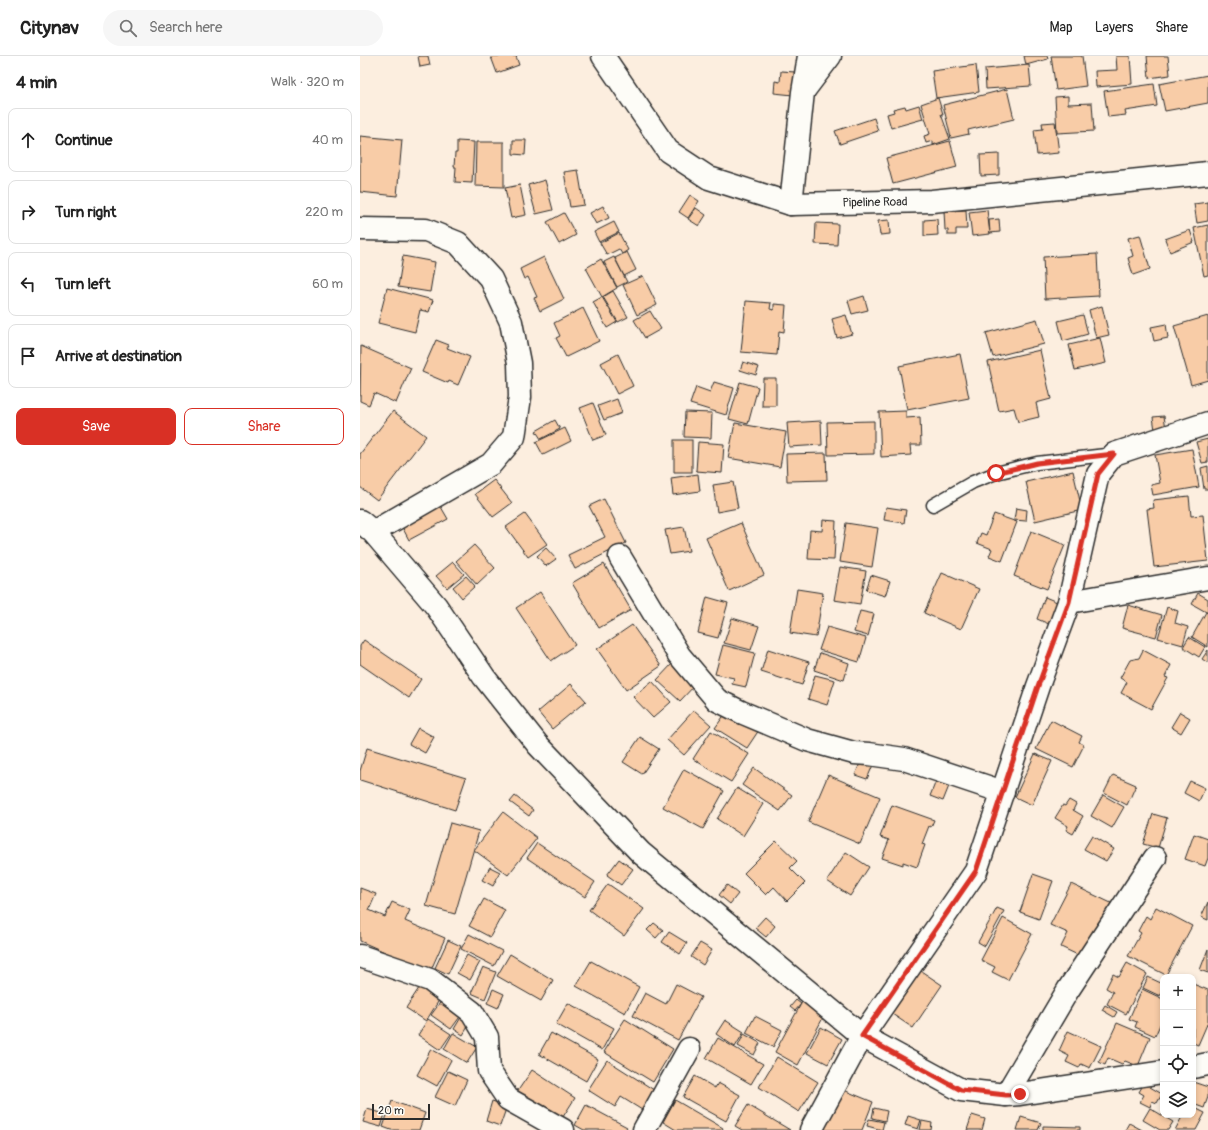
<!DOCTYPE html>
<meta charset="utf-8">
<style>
body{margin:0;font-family:Pangolin,sans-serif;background:#f6f6f6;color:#222}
.controls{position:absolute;right:12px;bottom:12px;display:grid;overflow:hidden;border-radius:8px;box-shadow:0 2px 6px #0003}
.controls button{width:36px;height:36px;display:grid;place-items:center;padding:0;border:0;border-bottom:1px solid #e0e0e0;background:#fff;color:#222;font:20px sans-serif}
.scale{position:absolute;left:12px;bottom:10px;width:58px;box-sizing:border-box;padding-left:4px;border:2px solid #2b2b2b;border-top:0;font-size:11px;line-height:14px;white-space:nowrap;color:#2b2b2b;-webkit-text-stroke:3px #fdfcf7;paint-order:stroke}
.stop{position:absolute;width:12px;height:12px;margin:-9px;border:3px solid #d93025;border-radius:50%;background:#fff}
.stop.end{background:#d93025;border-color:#fff;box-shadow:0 1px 4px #0008}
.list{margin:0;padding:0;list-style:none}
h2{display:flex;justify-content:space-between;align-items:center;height:52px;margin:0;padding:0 16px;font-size:17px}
h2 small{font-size:13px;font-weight:400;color:#767676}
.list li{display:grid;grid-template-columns:26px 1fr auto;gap:12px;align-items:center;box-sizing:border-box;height:64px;margin:0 8px 8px;padding:0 8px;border:1px solid #e0e0e0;border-radius:8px}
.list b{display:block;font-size:15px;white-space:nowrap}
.list em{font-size:13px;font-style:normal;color:#767676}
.actions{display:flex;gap:8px;padding:12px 16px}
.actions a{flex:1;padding:9px 0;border:1px solid #d93025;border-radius:8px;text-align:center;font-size:14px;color:#d93025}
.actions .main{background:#d93025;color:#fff}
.icon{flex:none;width:22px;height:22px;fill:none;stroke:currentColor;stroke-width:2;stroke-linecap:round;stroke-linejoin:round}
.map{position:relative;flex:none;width:848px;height:1074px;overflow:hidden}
header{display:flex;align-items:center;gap:24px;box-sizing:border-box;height:56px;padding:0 20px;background:#fff;border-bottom:1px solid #e0e0e0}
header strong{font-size:19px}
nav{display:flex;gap:22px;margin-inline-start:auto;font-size:14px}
.search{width:280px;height:36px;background:#f6f6f6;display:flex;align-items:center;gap:10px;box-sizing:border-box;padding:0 14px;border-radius:22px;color:#767676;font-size:15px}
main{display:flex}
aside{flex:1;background:#fff}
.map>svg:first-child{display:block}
.building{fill:#f8cca7;stroke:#2b2b2b}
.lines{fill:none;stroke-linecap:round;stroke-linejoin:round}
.service-casing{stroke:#2b2b2b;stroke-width:15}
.minor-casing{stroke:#2b2b2b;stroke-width:25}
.tertiary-casing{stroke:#2b2b2b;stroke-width:25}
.service{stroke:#fdfcf7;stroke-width:12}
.minor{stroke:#fdfcf7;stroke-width:22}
.tertiary{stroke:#fdfcf7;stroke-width:22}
.route{stroke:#d93025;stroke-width:5}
.labels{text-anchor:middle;stroke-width:3.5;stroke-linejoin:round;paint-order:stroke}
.street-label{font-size:12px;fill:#2b2b2b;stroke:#fdfcf7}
</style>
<header>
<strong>Citynav</strong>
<div class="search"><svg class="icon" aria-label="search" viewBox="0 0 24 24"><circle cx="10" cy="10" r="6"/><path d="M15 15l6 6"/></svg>Search here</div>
<nav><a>Map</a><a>Layers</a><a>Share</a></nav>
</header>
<main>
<aside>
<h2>4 min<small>Walk · 320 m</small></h2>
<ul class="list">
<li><svg class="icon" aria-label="ahead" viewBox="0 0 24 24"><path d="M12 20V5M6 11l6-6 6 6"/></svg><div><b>Continue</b></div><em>40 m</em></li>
<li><svg class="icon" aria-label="right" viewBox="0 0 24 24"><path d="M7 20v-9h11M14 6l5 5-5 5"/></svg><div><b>Turn right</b></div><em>220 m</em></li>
<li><svg class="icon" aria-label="left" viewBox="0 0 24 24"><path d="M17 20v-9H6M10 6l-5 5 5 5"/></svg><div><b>Turn left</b></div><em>60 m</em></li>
<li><svg class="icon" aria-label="arrive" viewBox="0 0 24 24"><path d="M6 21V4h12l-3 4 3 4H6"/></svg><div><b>Arrive at destination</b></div></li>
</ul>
<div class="actions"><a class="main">Save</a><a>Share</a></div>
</aside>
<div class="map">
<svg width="848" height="1074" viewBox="0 0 848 1074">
<rect width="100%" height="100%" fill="#fceedf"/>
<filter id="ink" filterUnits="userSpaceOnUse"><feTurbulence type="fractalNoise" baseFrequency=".025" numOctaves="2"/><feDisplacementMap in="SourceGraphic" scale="8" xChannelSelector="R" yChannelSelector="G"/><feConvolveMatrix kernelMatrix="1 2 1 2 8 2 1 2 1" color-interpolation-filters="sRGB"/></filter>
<g filter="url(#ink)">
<!-- building -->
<g class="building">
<polygon points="58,0 68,0 70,9 60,11"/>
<polygon points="133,0 156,0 159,9 137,17 131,1"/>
<polygon points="664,0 687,0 688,3 666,9"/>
<polygon points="691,0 722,0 726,30 696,34"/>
<polygon points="756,0 770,0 772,28 736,31 735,15 757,14"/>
<polygon points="787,0 808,0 810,19 789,22"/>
<polygon points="616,9 619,36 576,42 572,15"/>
<polygon points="669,9 671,30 626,33 625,13"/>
<polygon points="421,15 435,16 433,39 414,37 415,25 420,26"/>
<polygon points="848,19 848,47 805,55 799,28"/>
<polygon points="794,28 797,50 765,55 766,59 748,61 744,35"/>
<polygon points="647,33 654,63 608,74 609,78 591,82 583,49"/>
<polygon points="708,40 708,48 732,47 734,75 697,77 695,41"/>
<polygon points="578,42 583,58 581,58 590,83 573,89 573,85 566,87 564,80 570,78 561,48"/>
<polygon points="559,49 563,63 531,72 527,58 534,56 533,53 545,50 546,53"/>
<polygon points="514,62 518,75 480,88 475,75"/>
<polygon points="695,66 699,97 677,99 674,74 683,73 682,67"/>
<polygon points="0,80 42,84 37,140 0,136"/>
<polygon points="153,84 166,84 165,99 153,98"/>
<polygon points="97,85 114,86 112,127 95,126 96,111 94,111 95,97 97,97"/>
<polygon points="590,85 597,111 533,128 526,102"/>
<polygon points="116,86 144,86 144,131 115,130"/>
<polygon points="639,98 639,119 621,120 620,99"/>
<polygon points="218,114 224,149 210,151 204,116"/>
<polygon points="185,124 193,154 176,158 168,129"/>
<polygon points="160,129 166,159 151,162 145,132"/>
<polygon points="330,139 339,145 328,162 319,156"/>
<polygon points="848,146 848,165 837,167 834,148"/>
<polygon points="243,150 249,162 236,168 230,157"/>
<polygon points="336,152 346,159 339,170 328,163"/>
<polygon points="606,154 607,173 596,173 596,179 588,179 588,174 585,174 584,155"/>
<polygon points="627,154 630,178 612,180 609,156"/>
<polygon points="204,157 216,179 199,188 187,166"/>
<polygon points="577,163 578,179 564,180 564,164"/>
<polygon points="639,163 640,176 630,177 629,164"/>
<polygon points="529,164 530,178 520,179 518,165"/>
<polygon points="254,166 259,176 239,186 234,176"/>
<polygon points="456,167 478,168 477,189 455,188"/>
<polygon points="848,169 848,219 844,220 834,172"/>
<polygon points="830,174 834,186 810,196 805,183"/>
<polygon points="259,177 268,194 262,198 259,193 247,199 240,187"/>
<polygon points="780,179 790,213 773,219 768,202 773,200 768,182"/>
<polygon points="267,196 276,214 264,220 255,202"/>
<polygon points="737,198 739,240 685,243 683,201"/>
<polygon points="43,200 75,206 70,236 38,231"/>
<polygon points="184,201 204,243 180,255 174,242 177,241 168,221 164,223 160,213"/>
<polygon points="254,201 267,226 257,231 244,206"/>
<polygon points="241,203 257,232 242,241 226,212"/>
<polygon points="283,220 297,249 277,259 263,229"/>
<polygon points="27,232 73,244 69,256 60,254 55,276 18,267"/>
<polygon points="253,235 268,261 258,266 243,241"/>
<polygon points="504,240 508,254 492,258 488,245"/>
<polygon points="242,241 257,266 247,272 233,246"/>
<polygon points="386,245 411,247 410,253 414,254 414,248 426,249 424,276 419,275 417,299 381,296"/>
<polygon points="742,250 749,279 736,282 729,254"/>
<polygon points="223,252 239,285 206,301 196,282 200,280 194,267"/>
<polygon points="290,255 301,273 285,282 274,264"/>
<polygon points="486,259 492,278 477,282 472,263"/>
<polygon points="723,259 728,278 703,285 698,265"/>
<polygon points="848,260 848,324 831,329 814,270"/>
<polygon points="677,263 684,288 633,301 626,277"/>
<polygon points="806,268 808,282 794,285 791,271"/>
<polygon points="740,282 746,307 715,314 709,289"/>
<polygon points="76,284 89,289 87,292 110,301 98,329 89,325 88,327 62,316"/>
<polygon points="1,290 51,312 36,347 14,337 9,349 0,345"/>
<polygon points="680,294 691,343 676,347 679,361 658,366 654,352 639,355 628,306"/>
<polygon points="258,298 273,330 257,338 241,307"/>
<polygon points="600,298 609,342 547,354 539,310"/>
<polygon points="383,306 399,311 396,319 380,314"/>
<polygon points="403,322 416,322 416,350 402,350"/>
<polygon points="354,326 374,332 366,359 330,348 336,331 350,336"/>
<polygon points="380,326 398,331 388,368 369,363"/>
<polygon points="257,343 262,357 244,364 238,350"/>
<polygon points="233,347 246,379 233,384 220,352"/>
<polygon points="33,355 66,380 17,444 0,431 0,398"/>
<polygon points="546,355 546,362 560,361 561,389 550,389 551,399 521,401 519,356"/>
<polygon points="325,356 352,357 351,382 324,381"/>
<polygon points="804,360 806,373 795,374 793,361"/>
<polygon points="195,364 200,373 181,383 176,375"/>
<polygon points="461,365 462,389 429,391 427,367"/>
<polygon points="514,365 514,398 468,399 467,366"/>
<polygon points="375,367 426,376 420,411 368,402"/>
<polygon points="205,372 211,385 183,399 176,386"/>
<polygon points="848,383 848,406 842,407 836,386"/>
<rect x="314" y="384" width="18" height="32"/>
<polygon points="338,386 364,388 362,417 336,415"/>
<polygon points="832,393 839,431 793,439 791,429 800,427 795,399"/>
<polygon points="466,397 467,424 427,425 426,398"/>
<polygon points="848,410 848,433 844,433 841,412"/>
<polygon points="713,415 722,454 675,465 666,426"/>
<polygon points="338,418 340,435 313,439 311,422"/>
<polygon points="134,424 152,447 133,461 115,438"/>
<polygon points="373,426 378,452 357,456 353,429"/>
<polygon points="829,440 831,460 843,459 848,505 794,511 787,453 794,452 793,444"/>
<polygon points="244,443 266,487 215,513 208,499 245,481 229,450"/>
<polygon points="77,444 88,463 49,484 39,465"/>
<polygon points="526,451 546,454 544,467 524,464"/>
<polygon points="656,452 667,454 666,465 654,464"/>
<polygon points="165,458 187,488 168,501 146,471"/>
<polygon points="634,458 657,466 642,505 629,500 632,493 617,487 621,477 626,479"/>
<polygon points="463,464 476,465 474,504 448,503 450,474 462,475"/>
<polygon points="381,467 404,519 369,535 346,482"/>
<polygon points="486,467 518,472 512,511 480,506"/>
<polygon points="324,471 329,495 310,498 305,474"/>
<polygon points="671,475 705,489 687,533 654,520"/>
<polygon points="114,489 135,512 117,529 96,505"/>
<polygon points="186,492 196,503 186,510 177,500"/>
<polygon points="93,506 104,518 87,532 76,520"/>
<polygon points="244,508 271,554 239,572 212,527"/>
<polygon points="480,511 506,515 500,548 474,544"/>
<polygon points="582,517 619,533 601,573 564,557"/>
<polygon points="511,519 530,525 525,540 506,534"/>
<polygon points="106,520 115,530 102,542 93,531"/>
<polygon points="437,533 463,537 456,581 430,577"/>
<polygon points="180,536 215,589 191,605 156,552"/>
<polygon points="838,537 848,543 848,557 832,548"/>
<polygon points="347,541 368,547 358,582 338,577"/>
<polygon points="685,541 697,546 689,568 677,563"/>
<polygon points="768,549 802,559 796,581 762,572"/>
<polygon points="807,551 818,555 815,567 828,571 823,589 798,582"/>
<polygon points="500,555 514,558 508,580 494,576"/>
<polygon points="846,556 848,557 848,591 832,581"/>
<polygon points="372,562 399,570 391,594 364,587"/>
<polygon points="272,569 301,610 266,634 237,593"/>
<polygon points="467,571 506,582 499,606 459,594"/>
<polygon points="829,581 845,591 839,601 823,591"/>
<polygon points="4,584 61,623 49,642 0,608 0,590"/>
<polygon points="363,589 395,597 386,631 372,628 374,622 355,618"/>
<polygon points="408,593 449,606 442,629 401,616"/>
<polygon points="783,594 811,609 805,621 808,622 791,653 761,637 767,626 760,622 770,604 779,602"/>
<polygon points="848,594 848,607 842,603"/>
<polygon points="460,597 489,607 484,624 454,614"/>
<polygon points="313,607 336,628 320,645 297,624"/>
<polygon points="455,619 475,624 467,649 448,643"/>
<polygon points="292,625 311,646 293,662 273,641"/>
<polygon points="211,628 226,645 192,673 178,656"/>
<polygon points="334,654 351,669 324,699 307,684"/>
<polygon points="368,654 399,674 387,692 355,672"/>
<polygon points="820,656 830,662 821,677 811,671"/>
<polygon points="691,664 722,680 719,686 724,689 713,711 676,693"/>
<polygon points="58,672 74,681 65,697 49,688"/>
<polygon points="351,675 389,698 371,726 333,703"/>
<polygon points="280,681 299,693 282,718 263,706"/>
<polygon points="7,692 106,722 95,754 0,724 0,715"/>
<polygon points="675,698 692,705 672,749 655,741"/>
<polygon points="501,705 513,709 507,723 495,719"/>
<polygon points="394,712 432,739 420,755 382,729"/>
<polygon points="324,713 364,735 343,773 303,751"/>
<polygon points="468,719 520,741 500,788 448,766"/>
<polygon points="753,719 776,729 767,749 744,737"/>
<polygon points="578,720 591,725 583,745 570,740"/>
<polygon points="830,725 845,732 839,745 824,737"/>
<polygon points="377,732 403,748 383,780 357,763"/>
<polygon points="743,739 764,751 752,772 731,760"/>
<polygon points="155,740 173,754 169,760 150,746"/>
<polygon points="709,744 716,748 713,754 723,760 713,778 706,774 708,770 695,762 703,749 705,750"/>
<polygon points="532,749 574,764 571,771 569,770 562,788 565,789 557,811 543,806 543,809 522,802 529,784 520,781"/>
<polygon points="143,756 177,782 148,819 114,794"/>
<polygon points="793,758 807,762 798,792 783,788"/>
<polygon points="90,767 119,775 95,858 66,850"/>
<polygon points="834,778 848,783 848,802 845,810 825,803"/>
<polygon points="732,780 754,793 746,805 724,793"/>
<polygon points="416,785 437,805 430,812 445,827 427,845 414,831 406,839 384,817"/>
<polygon points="177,787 235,826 225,841 167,802"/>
<polygon points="486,796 509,811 490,840 467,825"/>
<polygon points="259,803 273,813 261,829 247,819"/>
<polygon points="130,811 140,816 133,830 122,824"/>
<polygon points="673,818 693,825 679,863 660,856"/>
<polygon points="248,828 284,853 264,880 229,854"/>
<polygon points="711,828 751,847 724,902 701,891 708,877 690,869"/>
<polygon points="367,829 378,838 370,848 359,839"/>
<polygon points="0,832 16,838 9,854 25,861 32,846 50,854 45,865 85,882 70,916 0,885"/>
<polygon points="124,843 145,854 130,881 109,870"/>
<polygon points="848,846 848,864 841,861"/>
<polygon points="796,851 832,870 806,919 768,900 781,877 778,875 786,860 790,863"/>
<polygon points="637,852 644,855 625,890 618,886"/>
<polygon points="405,861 415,870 406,881 395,872"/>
<polygon points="643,862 672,878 648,924 632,916 635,911 621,904"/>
<polygon points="294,867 303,874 296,882 287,874"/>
<polygon points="309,876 327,887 320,898 302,886"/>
<polygon points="109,878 142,895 134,910 101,893"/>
<polygon points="88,884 101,890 88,918 75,912"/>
<polygon points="340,887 352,894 343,909 331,901"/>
<polygon points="848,893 848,917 840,914"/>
<polygon points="150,898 193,924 181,945 137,920"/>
<polygon points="107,899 120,906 110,924 97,917"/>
<polygon points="231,905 279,931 265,957 216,930"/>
<polygon points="767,907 787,918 766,958 747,948 753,936 746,932 753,918 759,921"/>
<polygon points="123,911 136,916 125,943 111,937"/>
<polygon points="558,913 582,929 553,972 529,956"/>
<polygon points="788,921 803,928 803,934 800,940 783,932"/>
<polygon points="63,926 83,938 66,965 46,952"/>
<polygon points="316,928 341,941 318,984 273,960 285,937 306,948"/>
<polygon points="833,928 848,934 848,966 838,989 833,987"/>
<polygon points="133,933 144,938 138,952 127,947"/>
<polygon points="782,933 803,943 803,962 795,980 775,971 777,966 769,963"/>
<polygon points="85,940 105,954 91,973 71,959"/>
<polygon points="436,944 441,948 435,955 430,951"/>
<polygon points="442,946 465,958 438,1009 415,996"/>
<polygon points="208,947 254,972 242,994 196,968"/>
<polygon points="745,949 757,956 754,961 742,954"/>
<polygon points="103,958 112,964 103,979 94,973"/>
<polygon points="395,960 422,974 413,991 386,977"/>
<polygon points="68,963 91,978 80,994 58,979"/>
<polygon points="265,963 313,993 293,1026 244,996"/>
<polygon points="365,964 384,976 375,991 356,978"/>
<polygon points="757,967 790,981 778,1010 765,1005 762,1008 748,1002 745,1009 739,1006"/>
<polygon points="461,971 482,983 468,1008 447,997"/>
<polygon points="708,975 741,990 730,1012 721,1008 719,1012 706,1006 709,1000 699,995"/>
<polygon points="93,977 117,991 107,1007 84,993"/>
<polygon points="191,977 238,1003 226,1025 179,998"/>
<polygon points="384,978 400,987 394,999 378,990"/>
<polygon points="358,982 403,1008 391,1028 346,1002"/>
<polygon points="71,993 91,1004 77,1030 57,1019"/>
<polygon points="417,1001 458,1026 439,1056 399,1031"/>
<polygon points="247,1004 294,1034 282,1054 261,1041 255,1051 228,1034"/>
<polygon points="172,1014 215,1042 201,1064 157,1036"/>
<polygon points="88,1015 107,1024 95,1050 75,1041"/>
<polygon points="335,1020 355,1032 358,1027 380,1039 366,1065 323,1041"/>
<polygon points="786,1024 792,1027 790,1031 802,1038 797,1047 792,1045 790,1051 780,1046 784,1039 779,1036"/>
<polygon points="833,1026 848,1031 848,1041 844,1052 833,1048"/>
<polygon points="481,1033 513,1046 502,1074 464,1074"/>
<polygon points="315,1044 363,1072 362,1074 316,1074 303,1066"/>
<polygon points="32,1045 65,1057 59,1074 31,1074 23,1071"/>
<polygon points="132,1045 147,1050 140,1070 126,1065"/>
<polygon points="226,1049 267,1071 265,1074 224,1074 215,1069"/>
<polygon points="388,1049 430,1074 382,1074 375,1070"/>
<polygon points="833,1051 845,1057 836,1074 815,1074 823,1059 833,1059"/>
<polygon points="514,1052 527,1055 525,1065 512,1062"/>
<polygon points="790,1052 813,1066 808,1074 800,1074 783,1064"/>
<polygon points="7,1053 25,1058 21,1071 3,1066"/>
<polygon points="612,1059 625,1063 622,1074 607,1074"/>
<polygon points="548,1060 561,1064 558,1073 545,1069"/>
<polygon points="661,1061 681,1067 678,1074 657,1074"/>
<polygon points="509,1063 524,1066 522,1074 507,1070"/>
<polygon points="562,1065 572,1067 571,1074 560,1074"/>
<polygon points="769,1067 782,1074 765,1074"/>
<polygon points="683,1070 720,1071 720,1074 683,1074"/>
</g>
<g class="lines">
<defs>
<polyline id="service" points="573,449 613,426 636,417 677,407 754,398"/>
<g id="minor">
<polyline points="445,33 470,0"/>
<polyline points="431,148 443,36 449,0"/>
<polyline points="0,173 66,174 98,187 131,223 151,266 159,307 160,341 154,381 131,408 13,476"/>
<polyline points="0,465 13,476 76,550 124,621 178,689 281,797 502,980 601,1034 646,1039 660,1038 803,1016"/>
<polyline points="260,501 319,599 357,644 381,656 447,684 494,697 509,698 544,703 643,736"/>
<polyline points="709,546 848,522"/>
<polyline points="0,900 70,924 112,956 127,981 129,1015 148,1043 203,1074"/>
<polyline points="833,1011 848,1008"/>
<polyline points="646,1039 708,934 795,802"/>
<polyline points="284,1074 329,993"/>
<polyline points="451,1074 502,980 616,815 678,630 709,546 738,418 754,398 848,367"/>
</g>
<polyline id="tertiary" points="243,0 308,95 349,122 431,148 572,145 848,117"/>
</defs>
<!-- service casing -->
<use href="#service" class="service-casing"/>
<!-- minor casing -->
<use href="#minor" class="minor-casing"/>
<!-- tertiary casing -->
<use href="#tertiary" class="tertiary-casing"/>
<!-- service -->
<use href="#service" class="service"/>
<!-- minor -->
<use href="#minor" class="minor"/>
<!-- tertiary -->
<use href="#tertiary" class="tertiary"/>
</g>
</g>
<g class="lines" filter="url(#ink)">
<!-- route -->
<polyline class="route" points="636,417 677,407 754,398 738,418 709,546 678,630 616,815 502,980 601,1034 646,1039 660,1038"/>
</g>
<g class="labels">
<!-- street labels -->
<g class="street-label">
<text transform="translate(515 146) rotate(-1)" y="4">Pipeline Road</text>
</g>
</g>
</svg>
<div class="controls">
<button>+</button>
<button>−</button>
<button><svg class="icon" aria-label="locate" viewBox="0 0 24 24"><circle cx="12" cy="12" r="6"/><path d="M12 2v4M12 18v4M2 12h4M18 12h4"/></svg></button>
<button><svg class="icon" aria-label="layers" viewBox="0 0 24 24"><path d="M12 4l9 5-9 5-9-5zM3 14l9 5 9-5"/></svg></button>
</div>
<div class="scale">20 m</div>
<div class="stop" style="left:636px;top:417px"></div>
<div class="stop end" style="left:660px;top:1038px"></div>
</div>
</main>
